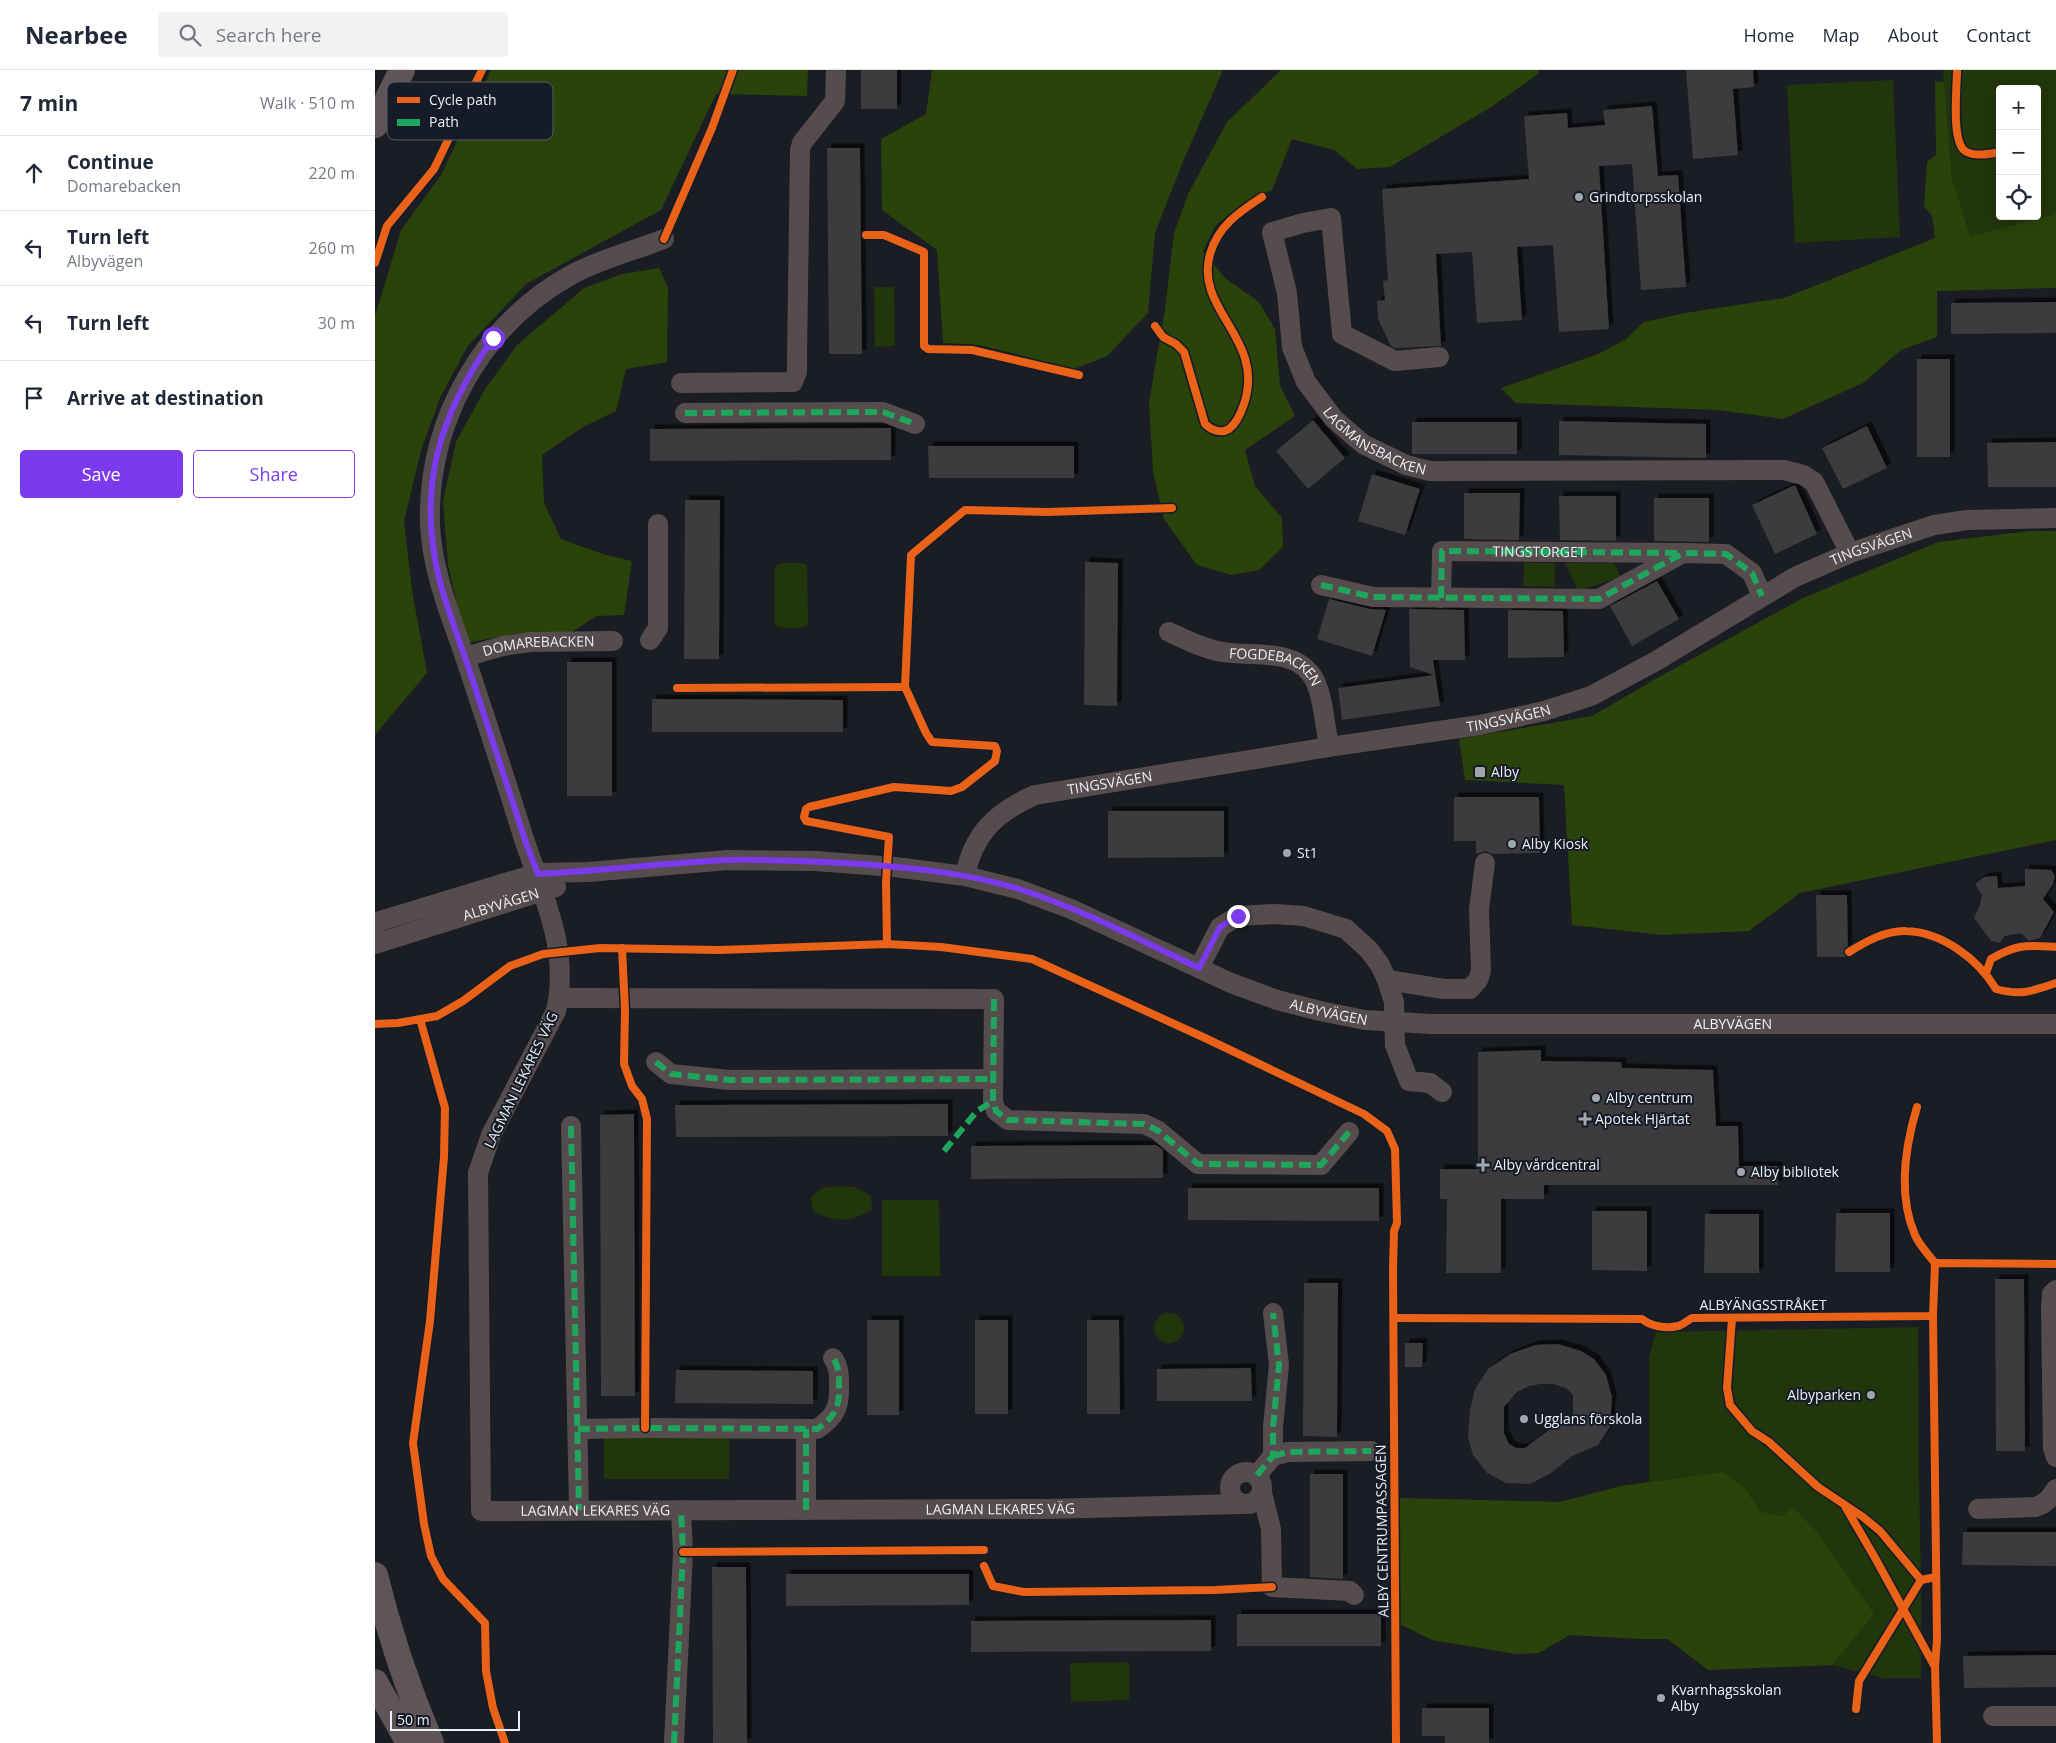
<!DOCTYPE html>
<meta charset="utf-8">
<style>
body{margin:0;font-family:"Open Sans",sans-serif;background:#f2f2f3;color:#1f2937}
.controls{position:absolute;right:15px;top:15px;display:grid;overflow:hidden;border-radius:5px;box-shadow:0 5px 20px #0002}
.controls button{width:45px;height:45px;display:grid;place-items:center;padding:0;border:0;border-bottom:1px solid #e0e1e3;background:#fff;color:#1f2937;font:25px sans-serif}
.scale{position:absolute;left:15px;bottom:12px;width:130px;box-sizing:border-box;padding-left:5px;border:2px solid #ebeff7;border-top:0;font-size:14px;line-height:18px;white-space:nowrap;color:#ebeff7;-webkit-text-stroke:4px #161c27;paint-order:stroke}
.stop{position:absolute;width:15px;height:15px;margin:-11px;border:4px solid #7c3aed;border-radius:50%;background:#fff}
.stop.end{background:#7c3aed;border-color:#fff;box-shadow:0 1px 5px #0008}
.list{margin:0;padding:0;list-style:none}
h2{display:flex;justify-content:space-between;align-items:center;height:65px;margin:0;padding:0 20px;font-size:21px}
h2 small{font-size:16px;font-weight:400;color:#747a83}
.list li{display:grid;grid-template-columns:32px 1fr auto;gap:15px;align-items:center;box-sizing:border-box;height:75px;padding:0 20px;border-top:1px solid #e0e1e3}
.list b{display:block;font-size:19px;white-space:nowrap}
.list p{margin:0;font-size:16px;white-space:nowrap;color:#747a83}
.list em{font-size:16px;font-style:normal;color:#747a83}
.actions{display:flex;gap:10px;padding:15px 20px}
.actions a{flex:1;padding:11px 0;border:1px solid #7c3aed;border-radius:5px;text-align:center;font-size:18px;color:#7c3aed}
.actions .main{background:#7c3aed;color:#fff}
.icon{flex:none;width:28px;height:28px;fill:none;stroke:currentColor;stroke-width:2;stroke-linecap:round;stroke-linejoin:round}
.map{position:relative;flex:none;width:1681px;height:1673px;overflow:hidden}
header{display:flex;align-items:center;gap:30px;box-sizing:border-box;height:70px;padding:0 25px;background:#fff;border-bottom:1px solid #e0e1e3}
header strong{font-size:24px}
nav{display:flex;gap:28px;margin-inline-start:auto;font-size:18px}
.search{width:350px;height:45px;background:#f2f2f3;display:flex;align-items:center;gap:12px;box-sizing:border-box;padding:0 18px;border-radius:5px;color:#747a83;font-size:19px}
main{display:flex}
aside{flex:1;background:#fff}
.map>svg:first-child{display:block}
.green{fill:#21360b;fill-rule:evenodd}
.forest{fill:#29430b}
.building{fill:#3c3a3c;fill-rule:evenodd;filter:url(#shadow)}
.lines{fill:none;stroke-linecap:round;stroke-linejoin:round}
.minor{stroke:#564c4e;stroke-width:20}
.major{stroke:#615458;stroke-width:26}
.quiet{stroke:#20a55d;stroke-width:6;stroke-dasharray:12 6;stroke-linecap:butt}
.cycleway-casing{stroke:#161c27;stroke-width:11}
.cycleway{stroke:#ea6118;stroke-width:8}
.route{stroke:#7c3aed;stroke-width:6}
.poi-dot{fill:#a2a6ad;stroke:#161c27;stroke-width:2}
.labels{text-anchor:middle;stroke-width:4;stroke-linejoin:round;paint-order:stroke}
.poi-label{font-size:14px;fill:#ebeff7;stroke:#161c27;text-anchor:start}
.street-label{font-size:14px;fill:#ebeff7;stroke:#161c27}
.key{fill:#161c27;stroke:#565b65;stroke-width:1}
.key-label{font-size:14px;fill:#ebeff7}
</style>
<header>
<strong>Nearbee</strong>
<div class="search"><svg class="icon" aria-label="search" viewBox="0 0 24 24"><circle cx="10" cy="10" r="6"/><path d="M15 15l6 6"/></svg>Search here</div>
<nav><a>Home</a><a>Map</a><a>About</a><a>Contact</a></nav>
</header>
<main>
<aside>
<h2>7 min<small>Walk · 510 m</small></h2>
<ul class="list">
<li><svg class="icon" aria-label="ahead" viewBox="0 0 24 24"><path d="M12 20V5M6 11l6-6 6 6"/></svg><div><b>Continue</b><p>Domarebacken</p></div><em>220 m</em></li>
<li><svg class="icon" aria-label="left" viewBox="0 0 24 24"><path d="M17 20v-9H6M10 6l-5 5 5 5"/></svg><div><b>Turn left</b><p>Albyvägen</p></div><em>260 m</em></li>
<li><svg class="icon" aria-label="left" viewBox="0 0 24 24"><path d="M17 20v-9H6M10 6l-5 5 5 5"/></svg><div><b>Turn left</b></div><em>30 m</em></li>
<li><svg class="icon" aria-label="arrive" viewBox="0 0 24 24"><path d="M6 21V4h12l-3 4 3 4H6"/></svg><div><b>Arrive at destination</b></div></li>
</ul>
<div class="actions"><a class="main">Save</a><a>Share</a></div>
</aside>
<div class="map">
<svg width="1681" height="1673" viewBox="0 0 1681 1673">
<defs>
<filter id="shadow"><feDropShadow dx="4.5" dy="-4.5" stdDeviation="0" flood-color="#0009"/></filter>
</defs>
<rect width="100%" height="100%" fill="#1a1d23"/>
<!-- green -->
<g class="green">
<path d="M1568,0H1681V144L1595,166L1577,108ZM1625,19H1662V146H1625Z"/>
<polygon points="1518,10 1525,167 1420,173 1412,15"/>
<polygon points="499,217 519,217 520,276 500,277"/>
<path d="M408,493H425L432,495L433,555C425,559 408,560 400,555V496Z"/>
<polygon points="1149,493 1180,493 1180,517 1148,516"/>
<polygon points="1190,493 1239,493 1246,507 1203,521"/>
<path d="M462,1116L481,1117L496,1126L497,1139C476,1153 460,1153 438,1141L436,1127L447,1118Z"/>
<polygon points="507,1130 564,1130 565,1206 507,1206"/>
<circle cx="794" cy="1258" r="15"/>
<polygon points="1543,1257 1544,1407 1546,1510 1546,1608 1507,1608 1457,1595 1333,1600 1293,1569 1265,1569 1195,1565 1163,1583 1142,1584 1057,1570 1025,1554 1024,1428 1185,1432 1246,1416 1274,1412 1274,1287 1281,1262"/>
<rect x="229" y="1368" width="125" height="41"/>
<polygon points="754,1592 754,1630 696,1632 695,1593"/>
</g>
<!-- forest -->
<g class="forest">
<polygon points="116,0 433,0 432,26 341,24 286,140 151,214 92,277 65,328 46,381 29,451 37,520 52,603 0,665 0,246 26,160 66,105"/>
<polygon points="557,0 848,0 807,94 780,163 773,243 732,286 699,299 604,275 568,273 562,180 507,140 506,69 551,44"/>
<polygon points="906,0 1164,0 1163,4 1116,37 1015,97 982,99 959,80 917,69 897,120 873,130 841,155 828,181 850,208 884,232 900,259 905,316 920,346 870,380 880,416 907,448 908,477 884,500 857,505 822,495 789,449 778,402 774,332 790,239 799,163 813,124 852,52"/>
<polygon points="1560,11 1569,12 1577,108 1595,166 1681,144 1681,218 1562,221 1562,267 1526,280 1488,313 1408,349 1344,340 1141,333 1126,318 1223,284 1251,269 1269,252 1310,243 1409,228 1560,168 1557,146 1549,136 1552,92 1561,85"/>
<polygon points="284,198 293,218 292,292 251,299 241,341 208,357 167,385 169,433 186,469 231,485 257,491 249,545 222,546 197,562 144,563 91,573 73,495 68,431 81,372 110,319 142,275 209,218 247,204"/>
<polygon points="1655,461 1681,461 1681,770 1425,823 1374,861 1287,865 1197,855 1189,715 1090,710 1084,669 1217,646 1284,607 1428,528 1563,472"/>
<polygon points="1349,1402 1370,1419 1386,1442 1408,1446 1417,1436 1442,1462 1499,1544 1457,1595 1333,1600 1293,1569 1265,1569 1195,1565 1163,1583 1142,1584 1057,1570 1025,1554 1024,1428 1185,1432 1246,1416"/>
</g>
<!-- building -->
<g class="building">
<rect x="486" y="0" width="36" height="39"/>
<polygon points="1311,0 1378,0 1379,17 1358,19 1363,85 1318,89"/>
<polygon points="1277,36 1283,106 1303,105 1311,217 1266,220 1257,94 1224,96 1234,259 1184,262 1178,175 1142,177 1147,250 1102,253 1097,182 1061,184 1066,276 1021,278 1016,276 1003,249 1002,231 1010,230 1008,211 1013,210 1007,119 1154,109 1149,46 1192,43 1193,58 1230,55 1228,40"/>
<polygon points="452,78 485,78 487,284 454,284"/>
<polygon points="1681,232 1681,263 1576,264 1576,233"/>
<rect x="1542" y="289" width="33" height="98"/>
<polygon points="938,350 970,388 933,419 901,381"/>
<polygon points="1184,351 1331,354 1331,388 1184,385"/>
<rect x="1037" y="352" width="105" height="32"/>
<polygon points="1492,356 1512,398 1468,419 1447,378"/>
<polygon points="516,358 516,390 275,391 275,359"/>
<polygon points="1681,372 1681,417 1613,417 1612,373"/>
<polygon points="553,376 699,376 699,408 554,408"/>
<polygon points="997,404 1045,419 1030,465 983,451"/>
<polygon points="1420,415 1442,464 1400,484 1377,435"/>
<polygon points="1089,423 1145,423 1144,470 1089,469"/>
<polygon points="1184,426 1241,426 1241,471 1185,470"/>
<polygon points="1279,428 1334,428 1334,472 1279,471"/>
<polygon points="310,430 345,430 344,589 309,589"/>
<polygon points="710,492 743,493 742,636 709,635"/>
<polygon points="1282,511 1304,549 1257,576 1235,536"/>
<polygon points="954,529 995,539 1011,540 997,586 942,569"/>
<polygon points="1034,539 1089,540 1090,590 1058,590 1065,636 967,650 963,618 1059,605 1035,597"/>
<polygon points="1133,540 1188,541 1189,587 1133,588"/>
<rect x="192" y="592" width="45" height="134"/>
<polygon points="277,629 468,630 468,662 277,662"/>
<polygon points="1079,727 1164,727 1165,783 1117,784 1111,781 1101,784 1101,771 1079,771"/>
<polygon points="733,741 849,741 849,787 733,788"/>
<polygon points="1650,799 1676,800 1680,806 1678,814 1668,829 1679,842 1665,868 1654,871 1646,863 1630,866 1625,873 1616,871 1599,848 1605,835 1607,825 1600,814 1609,807 1622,806 1623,818 1650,816"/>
<polygon points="1441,825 1472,825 1473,887 1442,887"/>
<polygon points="1166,980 1166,991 1246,992 1247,998 1338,1000 1341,1056 1363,1056 1364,1096 1403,1096 1403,1115 1169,1115 1169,1129 1126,1129 1126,1203 1071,1203 1072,1129 1065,1129 1065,1099 1103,1099 1103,982"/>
<polygon points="573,1034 573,1066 301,1067 300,1035"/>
<polygon points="259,1044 260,1326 226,1326 225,1045"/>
<polygon points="781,1075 788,1080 788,1108 596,1109 596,1076"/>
<polygon points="813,1118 1004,1118 1004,1151 813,1150"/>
<polygon points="1217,1141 1272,1141 1272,1201 1217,1200"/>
<polygon points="1461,1143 1515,1143 1515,1202 1460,1202"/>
<polygon points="1330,1144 1384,1144 1384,1203 1329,1203"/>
<polygon points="1620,1209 1649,1209 1650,1381 1621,1381"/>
<polygon points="929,1213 963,1213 962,1367 928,1366"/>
<rect x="492" y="1250" width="32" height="95"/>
<rect x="600" y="1250" width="33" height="94"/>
<polygon points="712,1250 744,1250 745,1344 712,1344"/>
<polygon points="1030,1273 1048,1273 1047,1297 1030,1297"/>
<path d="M1183,1274L1206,1281L1219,1289L1231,1305L1237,1327L1235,1357L1223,1375L1197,1386L1176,1403L1155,1414L1131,1413L1112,1403L1098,1385L1093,1367L1095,1340L1100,1319L1113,1299L1135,1284L1160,1275ZM1165,1314H1178L1191,1318L1198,1325V1350L1174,1360L1150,1378H1141L1134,1374L1129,1363V1337L1142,1322L1154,1316Z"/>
<polygon points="876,1298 877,1331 782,1331 782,1299"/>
<polygon points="301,1300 438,1301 438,1334 300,1333"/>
<polygon points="935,1404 968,1404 968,1509 935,1507"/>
<polygon points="1588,1462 1681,1462 1681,1496 1587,1495"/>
<polygon points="337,1497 371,1497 372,1673 338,1673"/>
<polygon points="411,1504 594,1504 594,1535 411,1536"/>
<rect x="862" y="1544" width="144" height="32"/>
<polygon points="836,1550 836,1581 596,1582 596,1551"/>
<polygon points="1681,1585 1681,1617 1589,1618 1588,1586"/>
<polygon points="1047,1638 1114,1638 1114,1673 1070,1673 1070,1666 1047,1666"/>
</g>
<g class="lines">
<!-- minor -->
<g class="minor">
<path id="s1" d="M289,169C258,181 225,189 196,205C106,255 52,352 55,455C57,500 75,544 90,587C110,647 130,708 149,769C168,826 195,879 181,941L116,1065L103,1103L106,1441L672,1439L866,1434"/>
<path id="s2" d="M1064,287L1020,291L967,264L956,148L928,153L897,162L912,223L917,277L931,312L959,349L988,374L1031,395L1055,401L1409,400L1428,405L1439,412L1475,483"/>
<polyline points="306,313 418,312 422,302 422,287 425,80 427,73 460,31 461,0"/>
<polyline points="310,343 508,342 540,354"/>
<polyline points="946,515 998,527 1224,529 1308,483 1351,484 1377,503 1387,526"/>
<path id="s3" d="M1066,528L1067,481L1305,483"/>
<path id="s4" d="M794,562C811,570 829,579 848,582C875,587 915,578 935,603C948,618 950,657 954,677"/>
<polyline points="275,570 283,558 283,454"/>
<path id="s5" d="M90,587L128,576L155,572L238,571"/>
<path id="s6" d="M590,806C598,764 621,742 660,725L954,677L1105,655L1169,641L1216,626L1281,591L1420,507L1475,483L1559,455L1592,450L1681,448"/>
<path id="s7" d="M0,854L5,851L163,803L213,802L353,790L440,791L520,797L590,806L643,819L696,839L856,913L902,930L945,941L990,950L1056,954H1681"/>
<path id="s8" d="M0,874L181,817"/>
<polyline points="824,898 845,857 863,846 899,844 929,846 971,859 994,880 1005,895 1012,910 1019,932 1020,975 1034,1011 1055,1013 1067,1022"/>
<polyline points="1012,910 1069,919 1095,919 1103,910 1106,901 1104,839 1110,793"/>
<polyline points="184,928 619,929 618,1031 621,1041 633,1050 769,1054 782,1060 823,1094 946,1095 974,1062"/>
<polyline points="281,992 296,1004 355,1010 617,1009"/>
<polyline points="196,1056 204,1440"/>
<polyline points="1681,1220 1677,1224 1676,1237 1678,1378 1681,1387"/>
<path d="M203,1359L270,1358L442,1359C460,1347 465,1337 464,1315C464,1304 464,1297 458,1288"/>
<polyline points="898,1386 913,1382 996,1381"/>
<circle cx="871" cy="1418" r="16"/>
<polyline points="882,1405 898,1386 898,1357 904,1295 898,1243"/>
<polyline points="887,1423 896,1459 897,1517 975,1521 979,1525"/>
<path d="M1603,1439L1660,1437C1671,1434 1675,1428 1681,1419"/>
<polyline points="431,1440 431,1359"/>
<polyline points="1618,1646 1681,1646"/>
<polyline points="299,1673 308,1482 306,1440"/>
</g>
<!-- major -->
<g class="major">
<polyline points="0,55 27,0"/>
<path d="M0,1505C14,1562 33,1619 56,1673"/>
<polyline points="0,1612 34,1673"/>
</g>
<!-- quiet -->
<g class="quiet">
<polyline points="310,343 508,342 540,354"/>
<polyline points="946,515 998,527 1224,529 1308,483 1351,484 1377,503 1387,526"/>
<polyline points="1066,528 1067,481 1307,483"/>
<polyline points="619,929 618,1031 621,1041 633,1050 769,1054 782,1060 823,1094 946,1095 974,1062"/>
<polyline points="281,992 296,1004 355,1010 617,1009"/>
<polyline points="196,1056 204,1440"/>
<polyline points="569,1081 602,1041 618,1031"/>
<path d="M203,1359L270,1358L442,1359C460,1347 465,1337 464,1315C464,1304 464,1297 458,1288"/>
<polyline points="898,1386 913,1382 996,1381"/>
<polyline points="882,1405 898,1386 898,1357 904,1295 898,1243"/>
<polyline points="431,1440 431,1359"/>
<polyline points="299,1673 308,1482 306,1440"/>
</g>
<defs>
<g id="cycleway">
<path d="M1582,0C1582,17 1576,71 1590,81C1599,87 1614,84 1625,82"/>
<polyline points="491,165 509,165 549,182 549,276 553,279 597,280 704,305"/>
<polyline points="289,169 337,58 358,0"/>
<polyline points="0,193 12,156 59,99 107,0"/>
<path d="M780,256L788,267L801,274L809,282L830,354C836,360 846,364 854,359C862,353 866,343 869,334C891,268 819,241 835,184C843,156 864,142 887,127"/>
<polyline points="302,618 530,617"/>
<polyline points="512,874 511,812 514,767 431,751 429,747 431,739 434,737 519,717 576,721 587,717 620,691 622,681 620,676 557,672 551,663 530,617 536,485 590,440 672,442 797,438"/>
<polyline points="247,878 250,940 249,994 257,1016 267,1029 272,1049 270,1358"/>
<path d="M1474,882C1490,872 1511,860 1531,861C1567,862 1603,889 1621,919C1646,926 1657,921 1681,913"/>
<path d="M1611,903L1616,889C1642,874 1651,875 1681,877"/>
<polyline points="45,949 70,1038 69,1087 55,1251 38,1373 49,1454 56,1486 68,1509 110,1553 111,1601 118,1638 130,1673"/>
<polyline points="0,954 23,953 62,946 88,931 135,896 168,884 225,878 344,880 512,874 566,877 657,889 830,968 989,1044 1012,1061 1020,1079 1022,1153 1019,1161 1018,1199 1021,1673"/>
<path d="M1542,1037C1530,1077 1523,1126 1540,1165C1544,1175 1554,1185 1560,1193"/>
<polyline points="1558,1246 1562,1569 1560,1597 1562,1673"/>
<path d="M1019,1248L1267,1249C1275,1256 1291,1259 1303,1256C1308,1255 1313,1250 1317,1248L1558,1246L1560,1193L1681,1194"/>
<polyline points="1357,1248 1352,1318 1355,1335 1377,1361 1394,1372 1443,1417 1488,1447 1505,1461 1546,1510 1561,1507"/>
<polyline points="1471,1438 1499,1486 1560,1597"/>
<polyline points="308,1482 609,1480"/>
<polyline points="609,1496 618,1516 649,1522 840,1520 897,1517"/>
<polyline points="1481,1639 1484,1611 1546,1510"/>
</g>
</defs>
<!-- cycleway casing -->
<use href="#cycleway" class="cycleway-casing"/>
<!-- cycleway -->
<use href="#cycleway" class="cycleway"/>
</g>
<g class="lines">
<!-- route -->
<path class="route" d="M118,268C64,346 41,418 65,512C73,542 85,572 95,602C114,660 133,718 152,776L163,804C226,801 288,793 351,790C391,789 432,791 472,793C529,797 589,802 644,819C706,839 765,870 824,898L845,857L863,846"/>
</g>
<!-- markers -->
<g class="poi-dot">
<circle cx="1204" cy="127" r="5"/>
<rect x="1099" y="696" width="12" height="12" rx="2.5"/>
<circle cx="1137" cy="774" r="5"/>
<circle cx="912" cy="783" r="5"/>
<circle cx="1221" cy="1028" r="5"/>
<path d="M1207.5 1041.5h5v5h5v5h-5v5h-5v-5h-5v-5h5z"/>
<path d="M1105.5 1087.5h5v5h5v5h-5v5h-5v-5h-5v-5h5z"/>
<circle cx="1366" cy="1102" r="5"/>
<circle cx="1496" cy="1325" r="5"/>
<circle cx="1149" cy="1349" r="5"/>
<circle cx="1286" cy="1628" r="5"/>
</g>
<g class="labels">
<!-- poi labels -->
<g class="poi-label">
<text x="1214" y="132">Grindtorpsskolan</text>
<text x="1116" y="707">Alby</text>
<text x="1147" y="779">Alby Kiosk</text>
<text x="922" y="788">St1</text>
<text x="1231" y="1033">Alby centrum</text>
<text x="1220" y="1054">Apotek Hjärtat</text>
<text x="1119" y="1100">Alby vårdcentral</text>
<text x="1376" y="1107">Alby bibliotek</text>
<text x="1486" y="1330" text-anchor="end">Albyparken</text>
<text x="1159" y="1354">Ugglans förskola</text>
<text x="1296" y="1625">Kvarnhagsskolan<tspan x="1296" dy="16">Alby</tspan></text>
</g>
<!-- street labels -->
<g class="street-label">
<text dy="5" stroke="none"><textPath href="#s2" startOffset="529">LAGMANSBACKEN</textPath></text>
<text dy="5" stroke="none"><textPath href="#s6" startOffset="996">TINGSVÄGEN</textPath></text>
<text dy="5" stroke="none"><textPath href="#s3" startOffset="144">TINGSTORGET</textPath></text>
<text dy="5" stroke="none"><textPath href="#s5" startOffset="75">DOMAREBACKEN</textPath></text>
<text dy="5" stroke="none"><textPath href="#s4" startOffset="114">FOGDEBACKEN</textPath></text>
<text dy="5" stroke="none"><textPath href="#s6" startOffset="592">TINGSVÄGEN</textPath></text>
<text dy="5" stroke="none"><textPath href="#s6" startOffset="188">TINGSVÄGEN</textPath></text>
<text dy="5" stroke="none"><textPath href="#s8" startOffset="132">ALBYVÄGEN</textPath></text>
<text dy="5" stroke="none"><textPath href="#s7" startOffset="989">ALBYVÄGEN</textPath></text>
<text dy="5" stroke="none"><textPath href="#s7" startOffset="1394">ALBYVÄGEN</textPath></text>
<text transform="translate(146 1010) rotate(-64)" y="5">LAGMAN LEKARES VÄG</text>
<text x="1388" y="1240">ALBYÄNGSSTRÅKET</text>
<text dy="5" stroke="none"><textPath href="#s1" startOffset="1945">LAGMAN LEKARES VÄG</textPath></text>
<text dy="5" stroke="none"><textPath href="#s1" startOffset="1540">LAGMAN LEKARES VÄG</textPath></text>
<text transform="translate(1007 1461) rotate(-91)" y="5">ALBY CENTRUMPASSAGEN</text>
</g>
</g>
<!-- legend -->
<rect x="12" y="12" width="166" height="58" rx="8" class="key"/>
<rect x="22" y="27" width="23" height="6" fill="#ea6118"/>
<rect x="22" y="49" width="23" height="7" fill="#20a55d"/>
<g class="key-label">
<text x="54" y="35">Cycle path</text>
<text x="54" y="57">Path</text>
</g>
</svg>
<div class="controls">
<button>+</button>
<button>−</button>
<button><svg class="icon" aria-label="locate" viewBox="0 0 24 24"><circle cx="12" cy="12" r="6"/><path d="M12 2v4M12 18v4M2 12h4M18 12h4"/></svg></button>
</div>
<div class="scale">50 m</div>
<div class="stop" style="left:118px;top:268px"></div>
<div class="stop end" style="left:863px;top:846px"></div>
</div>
</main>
